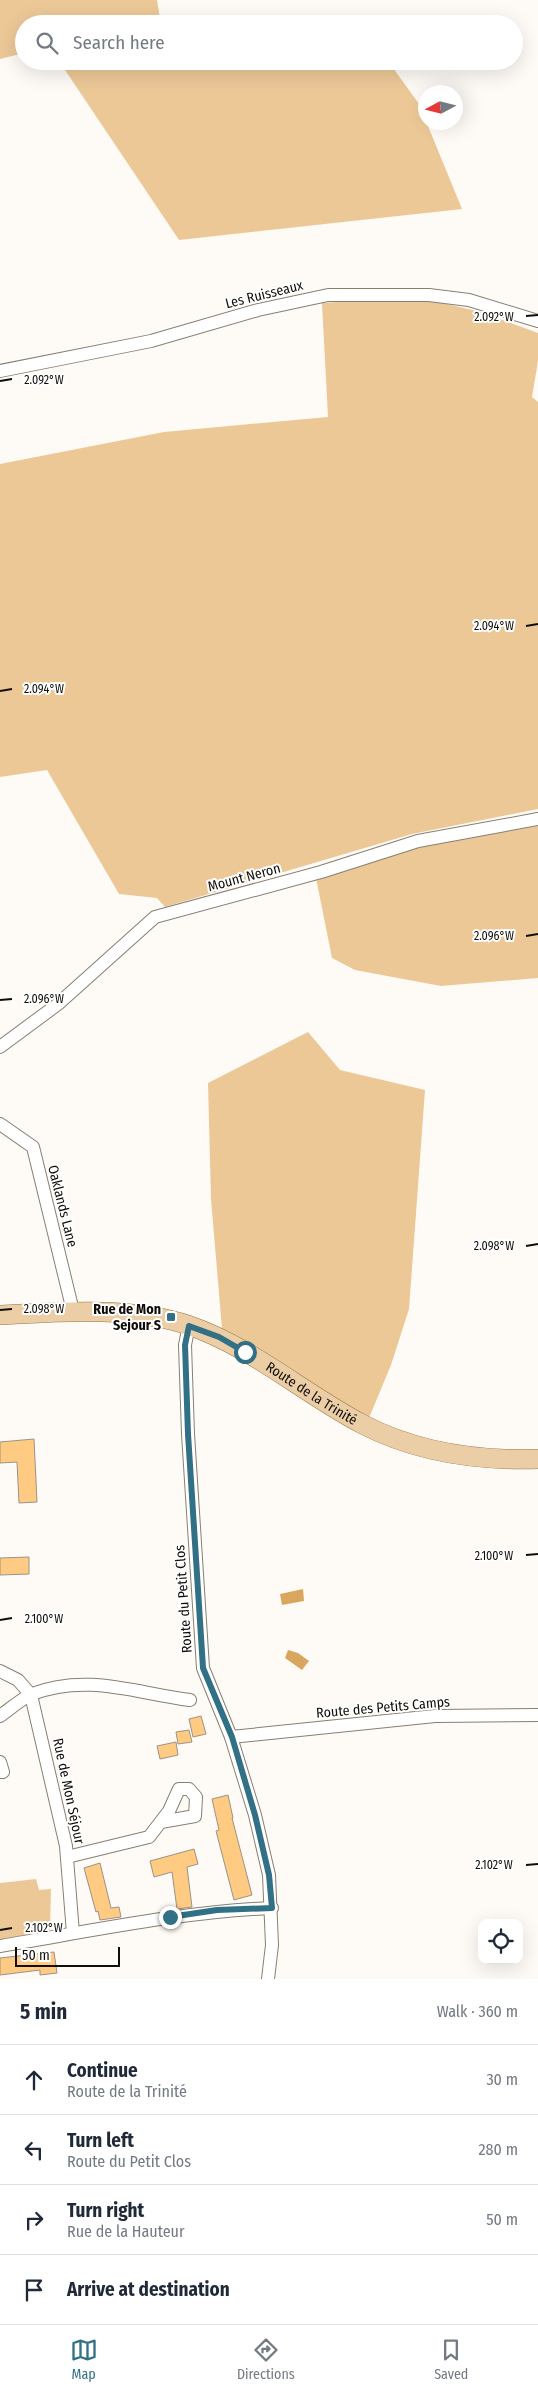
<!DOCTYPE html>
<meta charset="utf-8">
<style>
body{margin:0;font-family:"Fira Sans Condensed",sans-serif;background:#f6f6f7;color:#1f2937}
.controls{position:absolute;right:15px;bottom:15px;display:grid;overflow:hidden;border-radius:10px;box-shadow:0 5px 20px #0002}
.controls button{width:45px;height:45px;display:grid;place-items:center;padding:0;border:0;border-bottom:1px solid #e0e1e3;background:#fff;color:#1f2937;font:25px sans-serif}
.compass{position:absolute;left:418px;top:85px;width:45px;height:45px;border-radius:50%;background:#fff;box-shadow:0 5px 20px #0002;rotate:263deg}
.scale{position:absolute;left:15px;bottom:12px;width:105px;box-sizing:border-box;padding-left:5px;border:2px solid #110e0a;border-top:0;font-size:14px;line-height:18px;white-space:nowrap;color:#110e0a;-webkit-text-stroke:4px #fff;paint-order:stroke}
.stop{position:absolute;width:15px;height:15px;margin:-11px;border:4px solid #327086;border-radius:50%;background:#fff}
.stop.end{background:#327086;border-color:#fff;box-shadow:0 1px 5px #0008}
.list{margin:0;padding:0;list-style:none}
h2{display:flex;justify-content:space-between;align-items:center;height:65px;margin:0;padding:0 20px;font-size:21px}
h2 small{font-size:16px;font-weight:400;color:#747a83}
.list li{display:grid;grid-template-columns:32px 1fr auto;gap:15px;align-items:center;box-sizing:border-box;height:70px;padding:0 20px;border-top:1px solid #e0e1e3}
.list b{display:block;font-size:19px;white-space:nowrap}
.list p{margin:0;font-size:16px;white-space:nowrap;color:#747a83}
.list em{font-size:16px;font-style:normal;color:#747a83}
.icon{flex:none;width:28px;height:28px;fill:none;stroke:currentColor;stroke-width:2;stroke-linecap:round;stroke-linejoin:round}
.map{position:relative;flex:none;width:538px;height:1979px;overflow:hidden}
.search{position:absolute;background:#fff;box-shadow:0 5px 20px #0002;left:15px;right:15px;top:15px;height:55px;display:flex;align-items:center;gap:12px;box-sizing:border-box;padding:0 18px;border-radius:28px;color:#747a83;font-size:19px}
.sheet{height:345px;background:#fff}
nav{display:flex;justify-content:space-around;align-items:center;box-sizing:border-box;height:70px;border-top:1px solid #e0e1e3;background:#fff;font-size:14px;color:#747a83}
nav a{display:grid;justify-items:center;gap:2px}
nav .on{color:#327086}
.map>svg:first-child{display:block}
.green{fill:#ecc897}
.water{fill:#d9a65d}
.building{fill:#ffca81;stroke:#9c9386}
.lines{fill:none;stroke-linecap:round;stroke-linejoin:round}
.minor-casing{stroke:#887f73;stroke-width:14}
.primary-casing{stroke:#967648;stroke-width:20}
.minor{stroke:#fff;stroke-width:12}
.primary{stroke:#ebcea6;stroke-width:19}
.route{stroke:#327086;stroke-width:6}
.ticks{fill:none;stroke:#110e0a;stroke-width:2}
.poi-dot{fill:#327086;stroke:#fff;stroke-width:2}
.labels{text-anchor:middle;stroke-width:4;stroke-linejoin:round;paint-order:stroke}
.street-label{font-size:14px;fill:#110e0a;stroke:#fff}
.poi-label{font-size:14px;font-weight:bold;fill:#110e0a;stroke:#fff;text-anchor:end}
.ticks-label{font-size:12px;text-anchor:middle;fill:#110e0a;stroke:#fff;stroke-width:4;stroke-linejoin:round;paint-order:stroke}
</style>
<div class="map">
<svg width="538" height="1979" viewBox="0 0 538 1979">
<rect width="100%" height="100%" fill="#fefaf5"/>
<!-- green -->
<g class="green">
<polygon points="0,0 157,0 161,24 24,24 24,53 0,59"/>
<polygon points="59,61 169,61 171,70 197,61 388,61 419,104 462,209 179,240"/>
<polygon points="383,299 438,302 481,312 538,333 538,361 532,397 538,402 538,809 412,834 165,907 157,898 119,894 47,770 0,777 0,464 164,432 328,417 322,303"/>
<polygon points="538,822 538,978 441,986 355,970 332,958 316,878 419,843"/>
<polygon points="308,1032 340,1070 425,1090 409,1309 391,1365 369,1418 347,1407 222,1329 211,1199 208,1083"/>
<polygon points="36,1879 39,1890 51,1889 50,1930 0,1940 0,1883"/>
</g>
<!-- water -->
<g class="water">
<polygon points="303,1589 304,1601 282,1605 280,1594"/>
<polygon points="288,1650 298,1653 309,1661 302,1670 285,1658"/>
</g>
<!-- building -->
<g class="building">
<polygon points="34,1439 37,1502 19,1503 17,1462 0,1463 0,1442"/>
<polygon points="29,1557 29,1574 0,1575 0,1558"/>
<polygon points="201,1716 206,1734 193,1737 189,1719"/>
<polygon points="189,1730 192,1742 178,1744 176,1732"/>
<polygon points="176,1742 178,1755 160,1759 157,1746"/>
<polygon points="228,1795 233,1818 232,1818 252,1895 234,1900 216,1831 219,1830 212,1799"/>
<polygon points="194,1849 198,1864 187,1867 192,1907 177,1909 172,1872 154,1877 150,1861"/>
<polygon points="100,1863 111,1908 119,1907 121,1917 100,1920 98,1911 96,1912 84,1868"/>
<polygon points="54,1952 57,1973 40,1975 40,1970 0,1975 0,1958"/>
</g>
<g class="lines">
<defs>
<g id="minor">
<polyline points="0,371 151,341 258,310 328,295 429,295 469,300 538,321"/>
<polyline points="0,1047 58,1004 155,917 321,872 418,841 538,819"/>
<polyline points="0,1124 33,1147 73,1311"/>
<polyline points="189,1325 185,1345 188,1434 203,1668 231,1737 255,1815 269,1875 272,1945 268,1979"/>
<polyline points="0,1671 18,1680 31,1695 66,1846 73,1933"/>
<path d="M0,1716C10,1709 21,1699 32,1694C87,1673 135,1693 190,1700"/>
<polyline points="231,1737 435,1716 538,1715"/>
<polyline points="0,1762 3,1772 0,1772"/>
<polyline points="67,1857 149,1837 169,1811 179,1789 189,1789 196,1797 195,1816 161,1822"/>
<path d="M0,1946C91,1931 180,1912 272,1908"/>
</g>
<g id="primary">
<path id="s1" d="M0,1315C58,1312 132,1306 188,1325C252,1347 303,1393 362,1424C416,1452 478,1461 538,1459"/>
</g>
</defs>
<!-- minor casing -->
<use href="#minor" class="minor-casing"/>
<!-- primary casing -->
<use href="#primary" class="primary-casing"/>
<!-- minor -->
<use href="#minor" class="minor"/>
<!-- primary -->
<use href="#primary" class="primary"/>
</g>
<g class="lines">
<!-- route -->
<polyline class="route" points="170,1917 217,1910 272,1908 269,1875 255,1815 232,1737 203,1668 188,1434 185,1345 189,1326 219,1337 245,1352"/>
</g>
<!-- ticks -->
<path class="ticks" d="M526,316L538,315M0,381L12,379M526,626L538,624M0,691L12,689M526,936L538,934M0,1000L12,999M526,1246L538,1244M0,1310L12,1309M526,1555L538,1554M0,1620L12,1618M526,1865L538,1864M0,1930L12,1928"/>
<!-- markers -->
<rect class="poi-dot" x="166" y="1312" width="10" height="10" rx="2.5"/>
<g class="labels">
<!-- street labels -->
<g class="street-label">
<text transform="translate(264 294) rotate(-14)" y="5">Les Ruisseaux</text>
<text transform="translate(244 877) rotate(-15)" y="5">Mount Neron</text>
<text transform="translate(63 1206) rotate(76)" y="5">Oaklands Lane</text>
<text dy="5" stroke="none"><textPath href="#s1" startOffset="331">Route de la Trinité</textPath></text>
<text transform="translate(183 1599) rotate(-94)" y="5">Route du Petit Clos</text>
<text transform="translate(383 1707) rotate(-5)" y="5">Route des Petits Camps</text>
<text transform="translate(69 1791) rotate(78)" y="5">Rue de Mon Séjour</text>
</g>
<!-- poi labels -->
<g class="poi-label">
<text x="161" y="1314">Rue de Mon<tspan x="161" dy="16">Sejour S</tspan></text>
</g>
</g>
<g class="ticks-label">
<text x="494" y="321">2.092°W</text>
<text x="44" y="384">2.092°W</text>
<text x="494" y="630">2.094°W</text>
<text x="44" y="693">2.094°W</text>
<text x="494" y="940">2.096°W</text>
<text x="44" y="1003">2.096°W</text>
<text x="494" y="1250">2.098°W</text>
<text x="44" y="1313">2.098°W</text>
<text x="494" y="1560">2.100°W</text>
<text x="44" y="1623">2.100°W</text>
<text x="494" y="1869">2.102°W</text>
<text x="44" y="1932">2.102°W</text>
</g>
</svg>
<div class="controls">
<button><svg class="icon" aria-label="locate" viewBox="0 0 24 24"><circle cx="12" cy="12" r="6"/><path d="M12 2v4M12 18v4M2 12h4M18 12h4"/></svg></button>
</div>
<svg class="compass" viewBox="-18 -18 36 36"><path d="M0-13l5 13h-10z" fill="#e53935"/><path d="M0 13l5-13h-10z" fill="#747a83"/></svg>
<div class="scale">50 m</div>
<div class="stop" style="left:245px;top:1352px"></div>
<div class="stop end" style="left:170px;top:1917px"></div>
<div class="search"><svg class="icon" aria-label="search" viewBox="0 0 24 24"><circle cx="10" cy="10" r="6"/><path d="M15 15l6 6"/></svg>Search here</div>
</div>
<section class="sheet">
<h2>5 min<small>Walk · 360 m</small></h2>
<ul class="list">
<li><svg class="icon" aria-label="ahead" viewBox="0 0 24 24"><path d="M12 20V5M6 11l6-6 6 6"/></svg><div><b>Continue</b><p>Route de la Trinité</p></div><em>30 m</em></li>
<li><svg class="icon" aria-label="left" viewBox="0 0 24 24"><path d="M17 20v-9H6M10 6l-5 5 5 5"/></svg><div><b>Turn left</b><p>Route du Petit Clos</p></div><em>280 m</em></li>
<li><svg class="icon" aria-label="right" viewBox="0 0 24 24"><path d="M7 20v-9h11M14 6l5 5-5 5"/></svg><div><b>Turn right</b><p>Rue de la Hauteur</p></div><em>50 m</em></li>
<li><svg class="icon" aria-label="arrive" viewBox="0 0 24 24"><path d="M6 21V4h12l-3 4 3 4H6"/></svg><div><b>Arrive at destination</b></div></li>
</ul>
</section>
<nav>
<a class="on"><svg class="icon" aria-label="map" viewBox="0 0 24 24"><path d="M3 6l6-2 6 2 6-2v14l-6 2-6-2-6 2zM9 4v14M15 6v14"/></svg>Map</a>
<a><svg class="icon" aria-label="directions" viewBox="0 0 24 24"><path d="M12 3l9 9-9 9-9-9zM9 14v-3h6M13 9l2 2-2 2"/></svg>Directions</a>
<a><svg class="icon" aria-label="saved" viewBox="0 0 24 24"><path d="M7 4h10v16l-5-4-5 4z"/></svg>Saved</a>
</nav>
